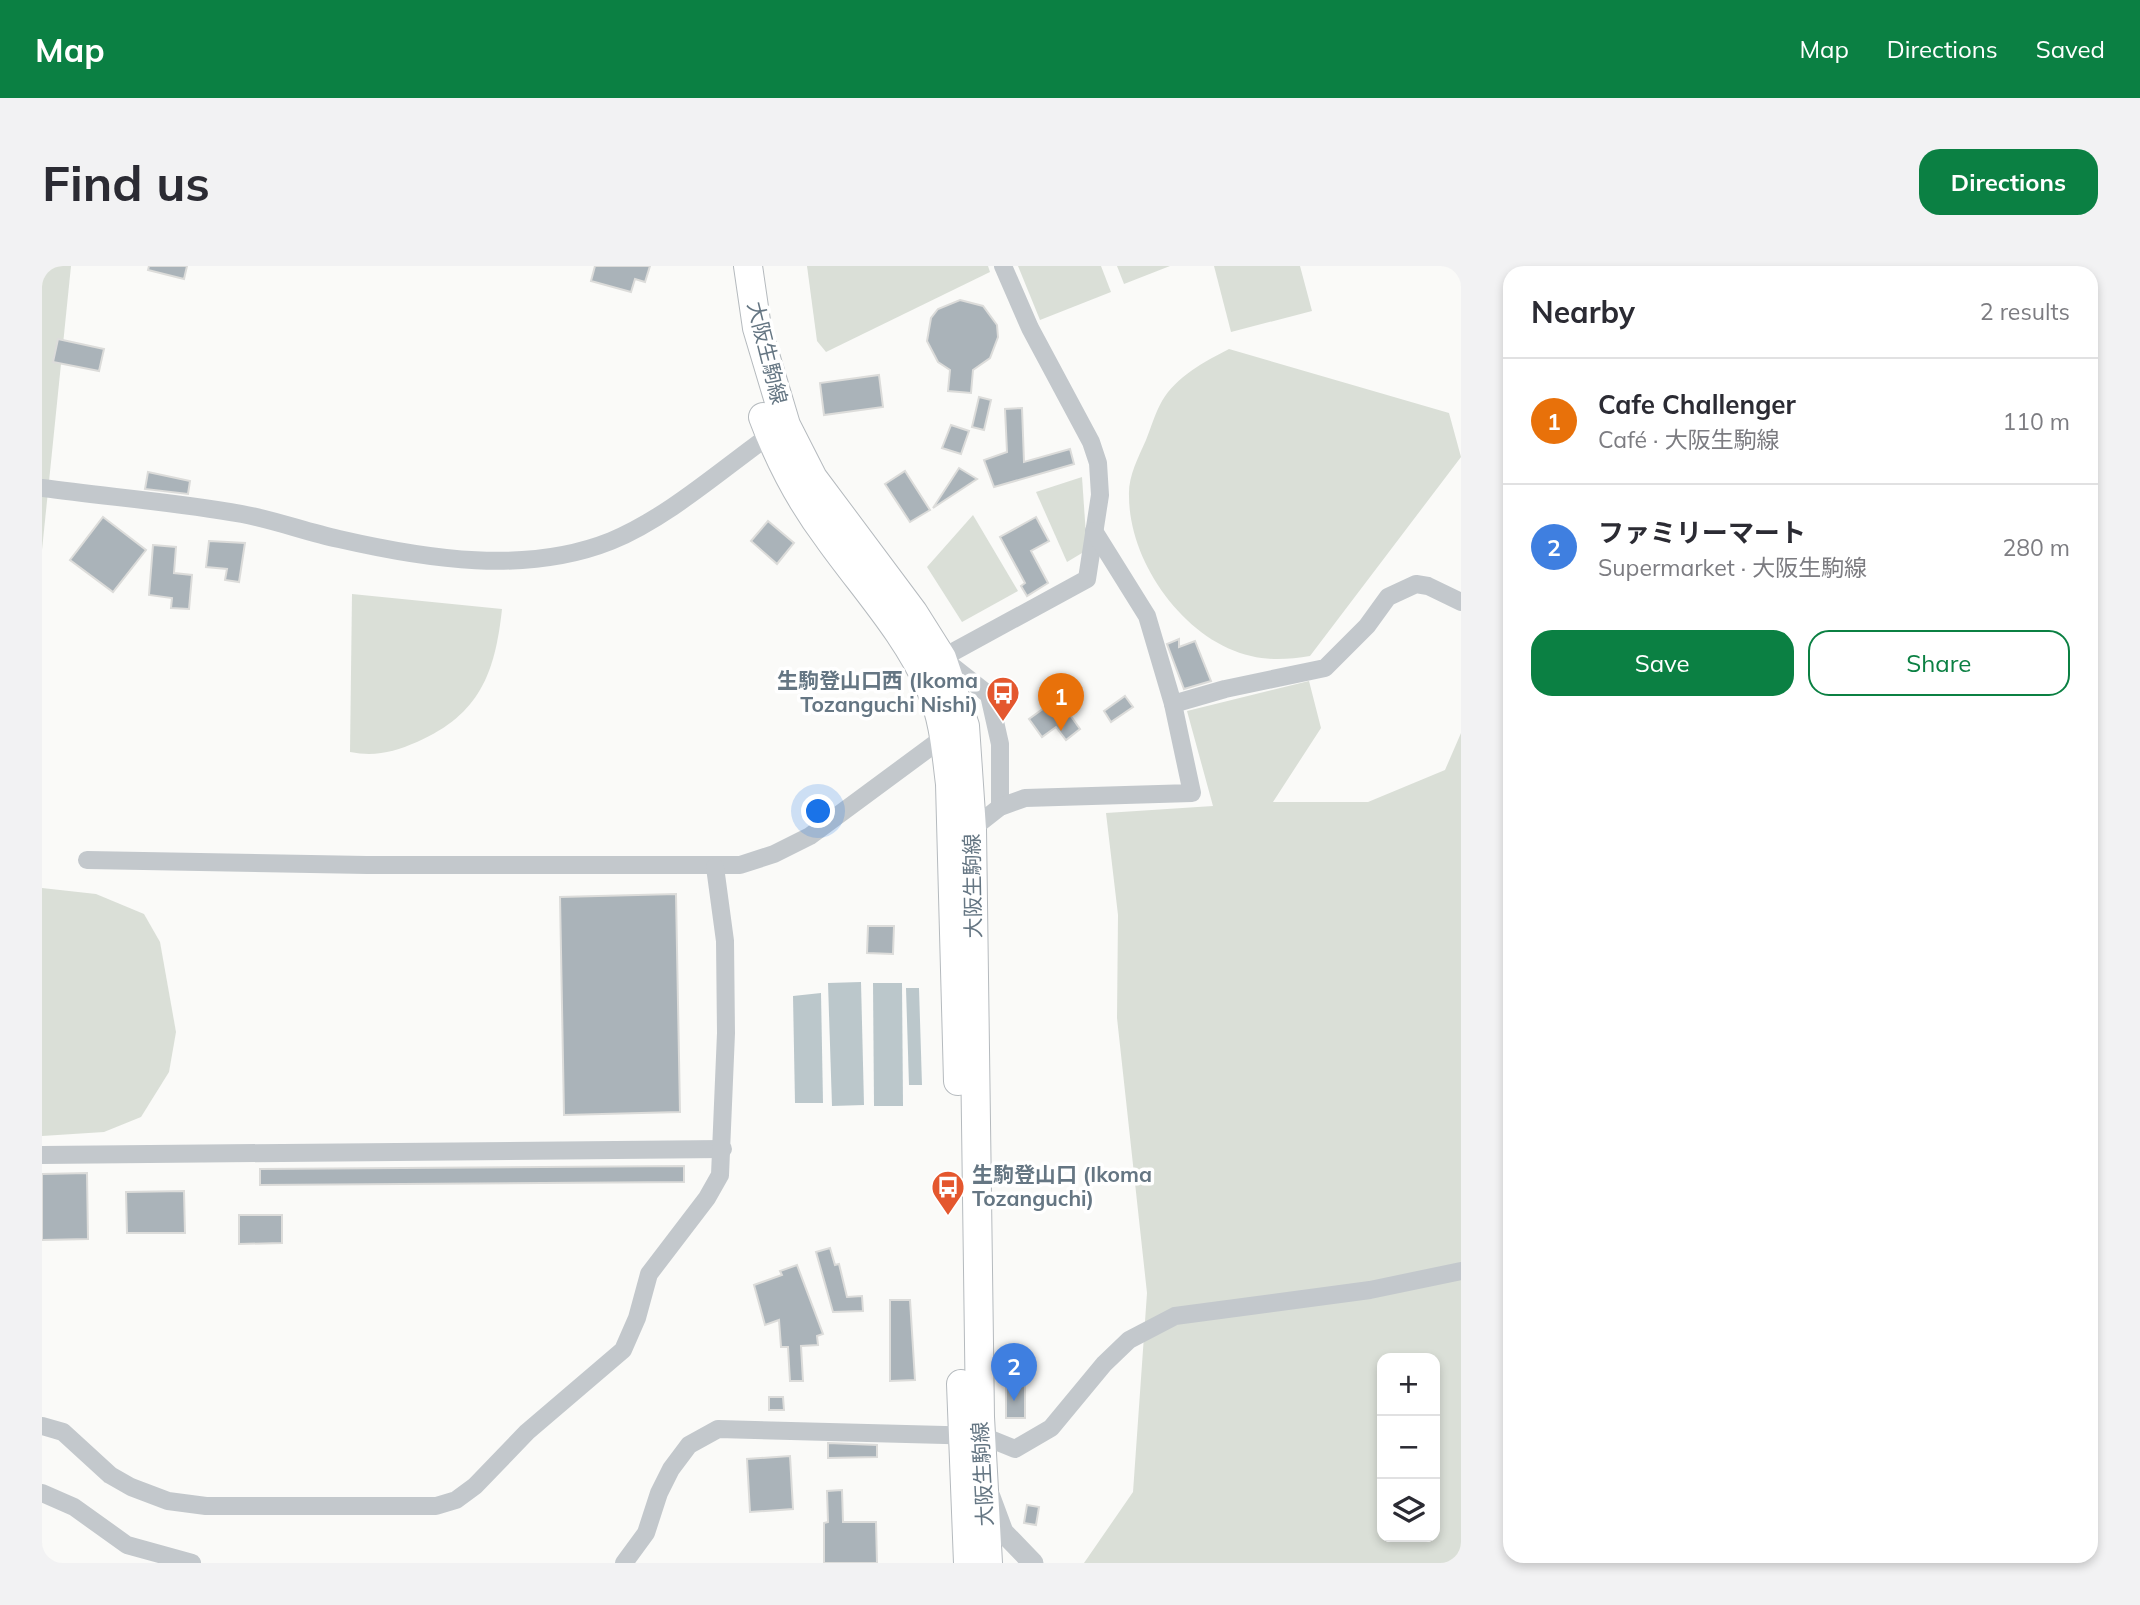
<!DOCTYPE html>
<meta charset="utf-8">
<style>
body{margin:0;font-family:Mulish,"Noto Sans JP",sans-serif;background:#f2f2f3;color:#2b2b33}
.controls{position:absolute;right:21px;bottom:21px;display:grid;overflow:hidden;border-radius:14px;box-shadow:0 4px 10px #0003}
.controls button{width:63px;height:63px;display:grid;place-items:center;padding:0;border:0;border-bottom:2px solid #e1e1e2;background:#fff;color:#2b2b33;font:35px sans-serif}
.you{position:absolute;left:777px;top:546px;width:24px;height:24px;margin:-18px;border:5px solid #fff;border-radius:50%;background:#1a73e8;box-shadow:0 0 0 10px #1a73e833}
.badge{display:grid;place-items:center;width:46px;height:46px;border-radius:50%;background:#0b8043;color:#fff;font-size:23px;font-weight:700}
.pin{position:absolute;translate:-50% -58px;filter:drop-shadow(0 2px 4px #0008)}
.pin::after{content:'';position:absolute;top:37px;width:24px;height:21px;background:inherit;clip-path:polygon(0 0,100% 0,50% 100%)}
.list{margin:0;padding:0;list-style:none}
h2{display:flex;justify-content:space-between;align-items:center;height:91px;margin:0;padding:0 28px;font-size:30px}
h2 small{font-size:23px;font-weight:400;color:#7c7c81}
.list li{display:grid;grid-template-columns:46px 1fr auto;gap:21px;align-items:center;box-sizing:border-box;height:126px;padding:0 28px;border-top:2px solid #e1e1e2}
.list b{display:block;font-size:26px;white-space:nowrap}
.list p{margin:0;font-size:23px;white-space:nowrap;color:#7c7c81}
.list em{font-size:23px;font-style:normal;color:#7c7c81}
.actions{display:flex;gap:14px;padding:21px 28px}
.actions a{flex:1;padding:16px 0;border:2px solid #0b8043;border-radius:21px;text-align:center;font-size:24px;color:#0b8043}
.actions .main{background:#0b8043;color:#fff}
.icon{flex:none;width:38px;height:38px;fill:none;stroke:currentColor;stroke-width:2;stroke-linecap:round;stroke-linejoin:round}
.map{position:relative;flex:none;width:1419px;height:1297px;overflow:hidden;border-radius:21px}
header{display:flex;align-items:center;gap:42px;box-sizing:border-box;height:98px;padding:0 35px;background:#0b8043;color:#fff}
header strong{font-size:33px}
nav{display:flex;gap:38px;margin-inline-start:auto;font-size:24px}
.intro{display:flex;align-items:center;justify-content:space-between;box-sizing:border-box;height:168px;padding:0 42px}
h1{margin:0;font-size:49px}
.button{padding:18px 32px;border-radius:21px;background:#0b8043;color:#fff;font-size:24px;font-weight:700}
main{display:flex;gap:42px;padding:0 42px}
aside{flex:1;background:#fff;border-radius:21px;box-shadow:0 4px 10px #0003}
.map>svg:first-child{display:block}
.green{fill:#dadfd7;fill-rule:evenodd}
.water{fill:#bbc7cb}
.building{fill:#aab3b9;stroke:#dcdcda;stroke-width:2}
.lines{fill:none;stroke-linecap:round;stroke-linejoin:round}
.primary-casing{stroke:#b5babe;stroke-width:30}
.minor{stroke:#c3c8cc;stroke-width:18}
.tertiary{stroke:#c3c8cc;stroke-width:21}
.primary{stroke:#fff;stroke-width:28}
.labels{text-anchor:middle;stroke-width:7;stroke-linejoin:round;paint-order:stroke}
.street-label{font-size:21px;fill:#657683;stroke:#fff}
.poi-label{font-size:21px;font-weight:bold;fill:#657683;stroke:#fff;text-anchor:end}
</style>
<header>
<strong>Map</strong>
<nav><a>Map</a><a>Directions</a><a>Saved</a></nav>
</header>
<div class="intro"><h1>Find us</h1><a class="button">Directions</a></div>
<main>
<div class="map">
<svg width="1419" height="1297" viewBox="0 0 1419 1297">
<rect width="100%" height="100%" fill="#fafaf8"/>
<!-- green -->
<g class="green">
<polygon points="0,0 29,0 0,284"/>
<polygon points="765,0 946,0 948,6 784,86 775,75"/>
<polygon points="976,0 1059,0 1069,26 998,54"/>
<polygon points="1075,0 1128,0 1082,18"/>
<polygon points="1172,0 1258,0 1270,45 1189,66"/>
<path d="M1187,83L1407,147L1419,191L1268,390C1249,393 1229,395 1209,390C1143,375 1087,297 1087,230C1086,211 1096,192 1104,174C1109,162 1113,147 1120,135C1135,110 1162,96 1187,83Z"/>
<polygon points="1040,211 1045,284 1025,296 994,226"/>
<polygon points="931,249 976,325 920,356 885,301"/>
<path d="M310,328L460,343C453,407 438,448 375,476C352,486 333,491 308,486Z"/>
<path d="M1267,415L1279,462L1231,536H1326L1403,504L1419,467V1297H1042L1091,1226L1105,1027L1075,752L1076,649L1064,547L1171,540L1145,445ZM1340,1092H1393V1271H1340Z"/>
<polygon points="0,622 54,628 102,648 118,676 134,766 127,806 99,851 62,866 0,870"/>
</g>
<!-- water -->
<g class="water">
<polygon points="819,716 822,839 790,840 786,717"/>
<polygon points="831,717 860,717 861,840 832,840"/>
<polygon points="864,722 877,722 880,819 867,819"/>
<polygon points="779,727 781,837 753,837 751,730"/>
</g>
<!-- building -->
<g class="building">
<polygon points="107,0 145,0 142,13 106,4"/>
<polygon points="553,0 608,0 603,16 593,13 589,26 549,15"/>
<polygon points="918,34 941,40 955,59 956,71 948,92 931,104 929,127 906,125 908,104 896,96 885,75 889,52 896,43"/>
<polygon points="16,73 62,83 57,105 11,96"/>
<polygon points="837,109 841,141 782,149 778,117"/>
<polygon points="937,131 949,134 942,164 930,161"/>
<polygon points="980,142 982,196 1028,183 1032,198 952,221 942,194 965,186 963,143"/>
<polygon points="909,159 927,165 919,188 900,182"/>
<polygon points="917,202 935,213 891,242"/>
<polygon points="863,205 888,244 868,256 843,218"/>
<polygon points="106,206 148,215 146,228 103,223"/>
<polygon points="61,251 104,284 71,326 28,294"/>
<polygon points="994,251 1007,275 989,285 1006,317 985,330 979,320 983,317 958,271"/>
<polygon points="726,255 752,277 735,298 709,275"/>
<polygon points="167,275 203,277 197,316 183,314 185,303 164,301"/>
<polygon points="111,279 134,281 132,307 150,309 147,343 129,342 130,332 107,329"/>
<polygon points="1137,373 1137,381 1153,375 1169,415 1142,423 1125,378"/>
<polygon points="1083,430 1091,441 1069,456 1062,445"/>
<polygon points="1016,432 1038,463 1024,474 1014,461 1000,471 987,453"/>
<polygon points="634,628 638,846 522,849 518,631"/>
<polygon points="826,660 852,660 851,688 825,687"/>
<polygon points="642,900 642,916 218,919 218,903"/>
<polygon points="45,907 46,973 0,974 0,908"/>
<polygon points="142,925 143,967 85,967 84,926"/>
<polygon points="197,949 240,949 240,977 197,978"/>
<polygon points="788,982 793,999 797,998 805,1031 820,1030 821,1045 791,1046 774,986"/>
<polygon points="755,999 781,1068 775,1070 776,1079 759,1080 761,1115 748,1115 746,1081 739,1081 737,1054 723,1059 712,1019 740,1009 738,1005"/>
<polygon points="848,1034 868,1034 873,1114 848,1115"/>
<rect x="964" y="1109" width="19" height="43"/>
<polygon points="727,1131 741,1131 742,1144 727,1144"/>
<polygon points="786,1177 835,1179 835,1191 786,1192"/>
<polygon points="748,1190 751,1243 708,1246 705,1193"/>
<polygon points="800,1224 801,1256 834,1256 835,1297 782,1297 782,1257 786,1256 785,1225"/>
<polygon points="985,1239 997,1241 994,1259 982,1257"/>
</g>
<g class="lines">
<defs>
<g id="primary">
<polyline points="706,0 715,62 744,159 771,212 871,346 900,392 923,460 930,563 938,1151 946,1297"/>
<path d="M721,151C737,194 759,236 787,273C822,322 865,368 889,424C902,453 904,487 908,518L916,815"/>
<polyline points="919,1118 926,1297"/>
</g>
</defs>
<!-- primary casing -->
<use href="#primary" class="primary-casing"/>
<!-- minor -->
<g class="minor">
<path d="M0,222C66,231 134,236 200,248C233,254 264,266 297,273C384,293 484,309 569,275C625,252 679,204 728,169"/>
<polyline points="1131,438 1183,423 1283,402 1325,360 1346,331 1374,318 1386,320 1419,336"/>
<polyline points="958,541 958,478 947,429 900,392 1045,313 1058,229 1056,197 1049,176 988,62 961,0"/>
<polyline points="930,563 958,541 983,532 1150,527 1131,438 1105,350 1052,265"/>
<polyline points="45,594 325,599 698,599 732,588 768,570 902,471"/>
<polyline points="0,889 681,883"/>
<polyline points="0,1160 21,1166 68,1209 89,1221 126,1235 164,1240 394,1240 414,1234 433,1220 485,1166 581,1084 595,1052 607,1008 665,932 678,909 684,767 683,675 673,601"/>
<polyline points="0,1227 32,1241 85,1279 150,1297"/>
<polyline points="582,1297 604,1267 617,1227 629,1203 647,1179 676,1163 941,1170 973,1183 1009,1162 1062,1098 1087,1074 1133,1050 1328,1024 1419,1005"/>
</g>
<!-- tertiary -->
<polyline class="tertiary" points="948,1231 961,1266 991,1297"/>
<!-- primary -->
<use href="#primary" class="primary"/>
</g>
<!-- icons -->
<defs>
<symbol id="bus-pin" viewBox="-11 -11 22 30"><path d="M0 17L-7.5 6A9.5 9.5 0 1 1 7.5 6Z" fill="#e4572e" stroke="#fff"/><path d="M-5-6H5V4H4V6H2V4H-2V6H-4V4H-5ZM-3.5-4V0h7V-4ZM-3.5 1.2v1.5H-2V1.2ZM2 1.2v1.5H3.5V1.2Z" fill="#fff"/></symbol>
</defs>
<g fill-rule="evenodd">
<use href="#bus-pin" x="942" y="408" width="38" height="52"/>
<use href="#bus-pin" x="887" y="902" width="38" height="52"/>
</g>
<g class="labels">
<!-- street labels -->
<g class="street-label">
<text transform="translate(725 87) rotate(76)" y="7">大阪生駒線</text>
<text transform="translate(931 620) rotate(-91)" y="7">大阪生駒線</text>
<text transform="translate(941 1208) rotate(-93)" y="7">大阪生駒線</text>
</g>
<!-- poi labels -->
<g class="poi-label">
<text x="936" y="422">生駒登山口西 (Ikoma<tspan x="936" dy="24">Tozanguchi Nishi)</tspan></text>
<text x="930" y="916" text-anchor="start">生駒登山口 (Ikoma<tspan x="930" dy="24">Tozanguchi)</tspan></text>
</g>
</g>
</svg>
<div class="controls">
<button>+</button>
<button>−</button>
<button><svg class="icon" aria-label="layers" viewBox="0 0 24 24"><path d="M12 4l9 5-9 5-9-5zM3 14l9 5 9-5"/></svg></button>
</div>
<div class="you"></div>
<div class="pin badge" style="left:1019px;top:465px;background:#e8710a">1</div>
<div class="pin badge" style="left:972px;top:1135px;background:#3f7fe0">2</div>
</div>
<aside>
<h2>Nearby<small>2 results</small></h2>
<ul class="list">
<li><span class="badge" style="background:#e8710a">1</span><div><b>Cafe Challenger</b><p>Café · 大阪生駒線</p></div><em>110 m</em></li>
<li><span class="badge" style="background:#3f7fe0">2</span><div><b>ファミリーマート</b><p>Supermarket · 大阪生駒線</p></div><em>280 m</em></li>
</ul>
<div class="actions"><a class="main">Save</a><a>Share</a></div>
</aside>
</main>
